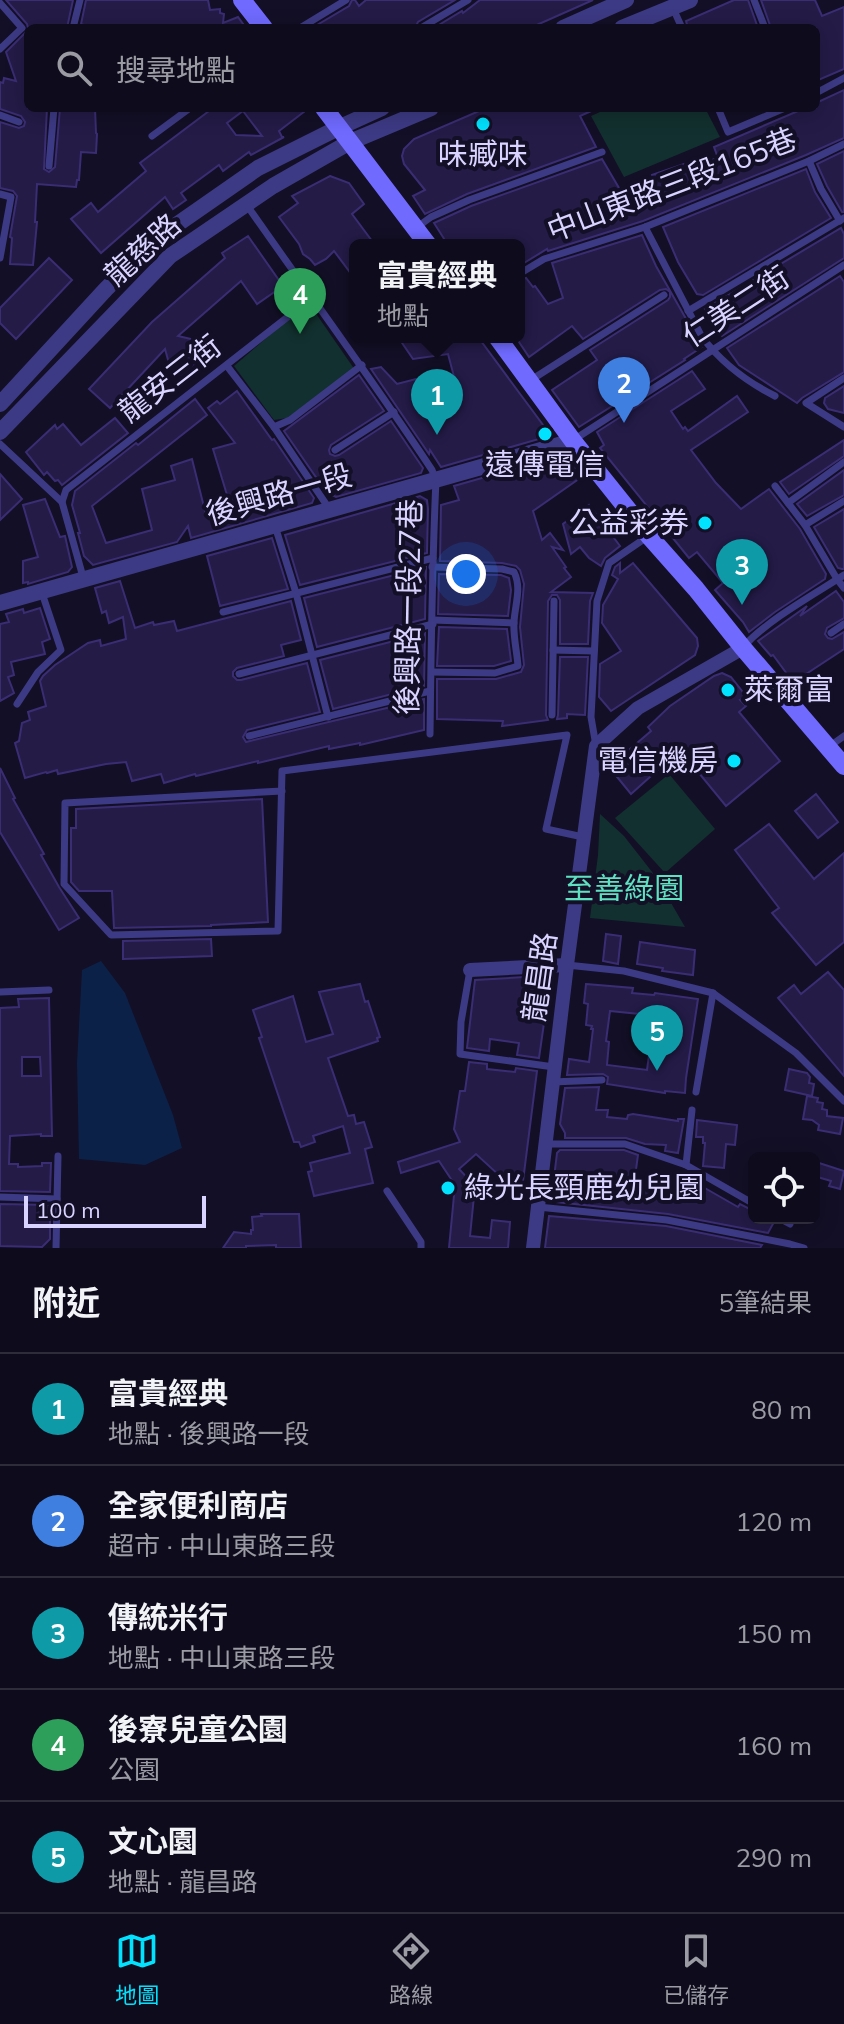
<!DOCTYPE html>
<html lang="zh-TW">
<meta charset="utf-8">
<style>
body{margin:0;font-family:Mulish,"Noto Sans TC",sans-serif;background:#171425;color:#f1f3f6}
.controls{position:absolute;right:24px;bottom:24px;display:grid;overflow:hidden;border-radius:12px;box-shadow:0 4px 20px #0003}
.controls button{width:72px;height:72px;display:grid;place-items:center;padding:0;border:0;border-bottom:2px solid #2e2b3b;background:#0e0b1c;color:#f1f3f6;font:40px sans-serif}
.scale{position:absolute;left:24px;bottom:20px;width:182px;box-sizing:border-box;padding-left:8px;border:4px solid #d9d3ff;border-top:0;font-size:22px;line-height:28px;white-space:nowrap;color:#d9d3ff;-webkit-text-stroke:6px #130f26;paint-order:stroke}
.you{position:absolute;left:466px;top:574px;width:28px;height:28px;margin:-20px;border:6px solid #fff;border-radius:50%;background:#1a73e8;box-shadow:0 0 0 12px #1a73e833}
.badge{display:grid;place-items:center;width:52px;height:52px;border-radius:50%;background:#00e2fe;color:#fff;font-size:26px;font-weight:700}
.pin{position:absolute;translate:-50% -66px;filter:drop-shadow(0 2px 4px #0008)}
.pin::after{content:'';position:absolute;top:42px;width:28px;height:24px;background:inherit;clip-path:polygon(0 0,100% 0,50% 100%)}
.popup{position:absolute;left:349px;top:239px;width:176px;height:104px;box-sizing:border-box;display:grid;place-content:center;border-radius:12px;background:#0e0b1c;filter:drop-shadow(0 2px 6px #0005);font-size:26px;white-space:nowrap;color:#9b9ba3}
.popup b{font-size:30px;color:#f1f3f6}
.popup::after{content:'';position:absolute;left:50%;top:100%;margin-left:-16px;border:16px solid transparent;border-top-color:#0e0b1c}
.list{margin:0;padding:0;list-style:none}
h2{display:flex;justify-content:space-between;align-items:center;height:104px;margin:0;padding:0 32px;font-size:34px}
h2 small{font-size:26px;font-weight:400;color:#9b9ba3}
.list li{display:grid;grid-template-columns:52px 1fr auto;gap:24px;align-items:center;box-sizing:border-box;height:112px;padding:0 32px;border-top:2px solid #2e2b3b}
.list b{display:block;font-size:30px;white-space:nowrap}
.list p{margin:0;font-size:26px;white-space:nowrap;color:#9b9ba3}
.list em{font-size:26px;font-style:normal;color:#9b9ba3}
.icon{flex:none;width:44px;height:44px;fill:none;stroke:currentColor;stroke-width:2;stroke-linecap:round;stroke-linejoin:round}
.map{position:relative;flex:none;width:844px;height:1248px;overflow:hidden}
.search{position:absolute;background:#0e0b1c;box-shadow:0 4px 20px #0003;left:24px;right:24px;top:24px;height:88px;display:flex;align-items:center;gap:20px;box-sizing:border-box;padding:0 28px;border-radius:12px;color:#9b9ba3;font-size:30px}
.sheet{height:664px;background:#0e0b1c}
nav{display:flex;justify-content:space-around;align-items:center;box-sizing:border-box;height:112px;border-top:2px solid #2e2b3b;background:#0e0b1c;font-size:22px;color:#9b9ba3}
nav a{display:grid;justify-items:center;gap:4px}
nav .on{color:#00e2fe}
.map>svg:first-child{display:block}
.green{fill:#12302f}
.water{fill:#0c2148}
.building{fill:#241b47;stroke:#3b2d73;stroke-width:2;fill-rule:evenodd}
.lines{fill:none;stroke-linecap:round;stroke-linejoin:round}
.service{stroke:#3d3a85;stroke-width:7}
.minor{stroke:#3d3a85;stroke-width:14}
.tertiary{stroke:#3d3a85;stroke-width:16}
.secondary{stroke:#706aff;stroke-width:18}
.poi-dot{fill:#00e2fe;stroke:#130f26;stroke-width:3}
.labels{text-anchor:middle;stroke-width:8;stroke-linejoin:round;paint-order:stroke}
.poi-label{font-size:30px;fill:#d9d3ff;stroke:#130f26}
.street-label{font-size:30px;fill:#d9d3ff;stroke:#130f26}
.park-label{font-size:30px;fill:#5ee0c1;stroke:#130f26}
</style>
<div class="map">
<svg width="844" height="1248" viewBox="0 0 844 1248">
<rect width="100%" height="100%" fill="#130f26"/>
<!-- green -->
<g class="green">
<polygon points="609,108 705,108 720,137 624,177 591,116"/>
<polygon points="308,302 355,370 287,418 274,420 234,366"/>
<polygon points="669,774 715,829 665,873 615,818"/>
<polygon points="600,814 624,836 656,877 685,927 590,918 598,855"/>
</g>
<!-- water -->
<polygon class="water" points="101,961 125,993 173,1115 182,1148 145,1165 79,1159 77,1063 82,970"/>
<!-- building -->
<g class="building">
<polygon points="6,0 73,0 67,28 28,28 27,24"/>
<polygon points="86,0 208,0 210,10 220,9 220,13 224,14 223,23 238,17 246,28 92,28 81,24"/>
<polygon points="352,0 355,0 359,6 366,0 455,0 418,22 415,28 312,28 349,6"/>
<polygon points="480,0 593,0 530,28 434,28 462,11 463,13"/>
<polygon points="734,0 748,0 758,28 688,28 686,21"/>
<polygon points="761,0 815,0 822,16 844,7 844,69 816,81 816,28 771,28"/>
<polygon points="28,30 28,108 47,108 44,169 49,172 55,167 60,108 95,108 96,133 97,134 96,153 81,152 79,180 77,180 76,187 37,184 35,222 37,222 33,265 10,264 12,238 10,237 17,196 13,191 0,188 0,122 19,128 24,126 25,122 21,116 0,109 0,82 3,83 4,78 16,81 6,52"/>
<polygon points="844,90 844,138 806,155 643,221 548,251 547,249 519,266 519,245 448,245 434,223 471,206 602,159 622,193 645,185 653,180 652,175 684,164 686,169 718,158 714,147 805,108 816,108 816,103"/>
<path d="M213,108H309L279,131L282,137H284L251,155L249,152L223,171L219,165L181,193L186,200L173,209L165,197L101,253L71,219L91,203L98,212L146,171L140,163ZM243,111L262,136L236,135L227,123Z"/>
<polygon points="486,108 598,108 580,116 596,147 467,194 425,214 413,196 425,190 404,164 402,156 404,149 414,139"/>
<polygon points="844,151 844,212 842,212 827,186 817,164"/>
<polygon points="806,169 815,192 831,218 703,295 697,294 678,262 663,227"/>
<polygon points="330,176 349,183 364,204 352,214 375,245 355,245 355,279 334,251 326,259 315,265 310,259 303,254 299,244 279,217 298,203 292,196"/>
<polygon points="841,228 844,234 844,258 722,336 718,332 705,309"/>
<polygon points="642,235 656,266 702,347 684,359 685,360 579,427 552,390 597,360 590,350 668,300 670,297 670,292 666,289 660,290 583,339 572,326 529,357 519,342 519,280 526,278 533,287 535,286 548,304 563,298 552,263"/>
<polygon points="248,236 283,286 257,304 241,281 178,336 195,340 202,345 203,354 205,357 200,360 196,369 182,376 170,367 165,349 110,408 89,389 152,322 225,258 222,253"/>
<polygon points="49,258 72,280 16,339 0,323 0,308"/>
<polygon points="840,276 844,282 844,372 802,398 797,403 739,365 727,348"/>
<polygon points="398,337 478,337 549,433 546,437 441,467 430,450 429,454 371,369 381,367 397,384 424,377 426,384 434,382 436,389 456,384 448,354 413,359"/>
<polygon points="692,371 705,389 671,411 683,429 685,427 688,431 737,396 748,412 691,450 716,483 741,509 769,489 800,529 826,574 825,579 775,612 749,632 743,622 715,590 723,583 697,552 689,558 600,448 604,445 597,432"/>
<polygon points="359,375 384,411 331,445 329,450 330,454 335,456 339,455 391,421 423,468 421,473 336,497 330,494 321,481 320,483 284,431"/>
<polygon points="844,386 844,413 828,409 824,403 825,398"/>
<polygon points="237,391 272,440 274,439 314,498 312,503 191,538 188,526 177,542 93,565 84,556 78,533 80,533 72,505 75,491 136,443 138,445 195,399 207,415 92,506 106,543 152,530 142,489 175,480 171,466 192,459 206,515 231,508 213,449 235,443 208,408 217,401 220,404"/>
<polygon points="115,418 128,433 62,485 58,480 55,481 47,472 44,475 26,452 55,425 57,429 63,424 81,445"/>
<polygon points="844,440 844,456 789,494 780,482"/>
<polygon points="566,454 571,462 573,461 583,476 533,511 542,540 550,533 563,550 552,547 566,567 564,568 571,577 551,592 593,593 590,601 588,644 560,644 560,600 557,595 552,595 548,601 546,715 548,720 502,726 503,721 437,719 437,679 496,679 521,672 524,665 520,627 524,584 520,570 516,566 502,563 440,561 441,505 459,500 454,486"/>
<polygon points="844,470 844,495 807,516 797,504"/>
<polygon points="0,474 22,499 0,520"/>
<polygon points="420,496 427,500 428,509 427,553 300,585 285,535"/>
<polygon points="45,499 60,537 65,536 72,567 68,572 28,584 28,582 23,583 23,561 38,557 23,505"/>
<polygon points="589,505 620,546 605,558 601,566 589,558 580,547 571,554 563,524"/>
<polygon points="844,509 844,569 842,569 838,568 814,527"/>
<polygon points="272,538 288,589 220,606 207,556"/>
<polygon points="620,563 620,573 633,563 697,638 698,646 695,655 611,711 599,697 600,664 621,651 602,623 603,605 618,579 612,575 615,567"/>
<polygon points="426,567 425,619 317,647 304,598"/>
<polygon points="439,574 501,575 509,578 511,590 508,616 438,614"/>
<polygon points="120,581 135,628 153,622 154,625 174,621 177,631 291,601 301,640 281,645 284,656 237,668 233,672 233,676 237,680 241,680 307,663 320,712 247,730 243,737 246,742 424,699 424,730 360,745 360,743 329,749 329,746 258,763 258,761 196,776 195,774 164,783 161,774 132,781 126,762 106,764 58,774 57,770 47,773 46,772 25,778 15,743 19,741 22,723 30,720 28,712 46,706 40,681 43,676 55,665 88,643 100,640 101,646 126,639 123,617 109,623 106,611 102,613 95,588"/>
<polygon points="836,591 844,602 844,618 827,628 825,634 828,638 832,639 844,632 844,649 803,676 802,675 793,682 773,655 771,656 758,641 807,606 800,616"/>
<polygon points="40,608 50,639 42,642 45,654 11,662 14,675 8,677 14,693 0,701 0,624 9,622 6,614 23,609 24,613"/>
<polygon points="439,627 507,629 511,661 494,666 437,666"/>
<polygon points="425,633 424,686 333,709 320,660"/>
<polygon points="560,657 588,657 585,715 567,714 567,718 557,719 558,715"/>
<polygon points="722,673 731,677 746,696 740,700 746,706 739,712 780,761 726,806 680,750 631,794 609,767 651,731 648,727 670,706 714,676"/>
<polygon points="0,768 15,798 13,799 44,854 41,855 59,887 79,918 59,930 0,832"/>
<polygon points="816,794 838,822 818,838 795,811"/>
<polygon points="262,799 268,922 211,925 211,926 114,928 112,891 79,891 71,882 71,828 76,828 76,809"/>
<polygon points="769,824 814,879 844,853 844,942 816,965 772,913 779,908 735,850"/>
<polygon points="606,934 621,936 618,964 603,961"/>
<polygon points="211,939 212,956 123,959 123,941"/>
<polygon points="640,942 695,950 693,975 662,971 663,968 637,964"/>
<polygon points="828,972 844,990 844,1076 778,998 794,985 801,994"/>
<polygon points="541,976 548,977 550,981 539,1058 517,1055 519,1043 490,1039 489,1051 467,1048 475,980"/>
<polygon points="360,984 365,1002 368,1001 380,1037 377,1038 378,1041 328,1058 348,1116 354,1115 356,1124 364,1122 372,1147 365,1149 373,1183 314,1196 308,1172 312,1171 310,1163 350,1153 343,1126 313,1136 315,1142 301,1147 299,1142 294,1142 259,1038 262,1037 253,1010 293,996 306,1042 333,1034 319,992"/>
<path d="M586,984L633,988L632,993L654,995L655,993L698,999L686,1078L685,1093L665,1091V1093L607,1084L608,1077L603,1074L567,1075L569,1059L589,1062L593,1029H591L592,1026L586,1025L588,1004L584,1003ZM610,1011L659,1016L654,1049L650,1048L647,1070L607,1065L609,1042L606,1041Z"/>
<path d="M49,998L52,1136H41V1134L10,1136L9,1164H18V1167L42,1166V1163H51L50,1192L0,1191V1008L19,1007L18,999ZM22,1057H40L41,1076H22Z"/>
<polygon points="469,1062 487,1064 487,1069 515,1072 516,1068 537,1071 522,1189 513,1188 476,1154 459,1169 475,1186 470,1236 490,1238 492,1220 510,1222 508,1248 449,1248 455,1185 439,1161 401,1173 398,1162 460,1142 454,1129 460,1091 465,1091"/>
<polygon points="789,1069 807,1073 810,1077 809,1083 814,1084 812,1096 785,1090"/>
<polygon points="599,1087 596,1110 608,1110 607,1117 627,1119 628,1115 633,1114 678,1121 678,1119 684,1119 678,1153 665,1151 666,1145 645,1144 626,1138 565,1138 565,1133 560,1124 565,1088"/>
<polygon points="807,1096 818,1098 817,1102 823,1103 822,1109 827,1110 827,1116 843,1118 840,1134 818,1130 819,1125 812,1120 803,1119"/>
<polygon points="697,1120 737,1125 735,1145 726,1144 724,1168 703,1166 705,1143 703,1143 703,1137 696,1137"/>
<polygon points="560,1150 624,1150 638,1155 634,1184 670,1190 671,1185 684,1187 689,1179 738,1207 740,1204 754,1211 754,1218 769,1218 774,1222 768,1233 668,1214 556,1202 552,1195 557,1153"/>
<polygon points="816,1162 844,1171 840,1189 829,1186 831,1181 814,1176 814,1163"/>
<polygon points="0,1204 50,1205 50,1239 42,1247 0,1246"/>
<polygon points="261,1214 299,1214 301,1248 276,1248 276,1245 246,1246 246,1248 223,1248 234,1232 251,1234 251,1230 253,1230 252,1217 262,1216"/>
<polygon points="549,1216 666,1226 762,1245 760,1248 545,1248"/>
</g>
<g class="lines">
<!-- service -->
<g class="service">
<polyline points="754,0 765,28"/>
<polyline points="0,3 22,28 0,49"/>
<polyline points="672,6 682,28"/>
<polyline points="73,28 80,0"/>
<polyline points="300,28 346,0"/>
<polyline points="421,28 468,0"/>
<polyline points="816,93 844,78"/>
<polyline points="718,108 728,132 785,108"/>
<polyline points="0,115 19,122"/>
<polyline points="152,136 190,108"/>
<polyline points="809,161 821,189 840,221"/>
<polyline points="49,166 54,108"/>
<polyline points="0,194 11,197 0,258"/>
<path d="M246,204C308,293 372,379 432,470L436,480C432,565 431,650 430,734"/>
<path d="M645,227L702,337C721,362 747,382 775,396"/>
<polyline points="416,228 431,217 469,200 602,152"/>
<polyline points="519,274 544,259 645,227 809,161 844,144"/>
<polyline points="688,311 844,218"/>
<polyline points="227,366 274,427 330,510"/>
<polyline points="844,378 806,403 844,427"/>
<polyline points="531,380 664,295"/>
<polyline points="274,427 290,420 362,365"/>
<polyline points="575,439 844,265"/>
<polyline points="0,444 62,502 83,577"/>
<polyline points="335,450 394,412"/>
<polyline points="775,486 805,525 837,579 844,588"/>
<polyline points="62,502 66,490 312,298"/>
<polyline points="788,503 844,462"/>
<polyline points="805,525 844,501"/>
<polyline points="275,526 296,593 328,717"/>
<path d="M432,567L502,569L514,572C522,588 515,604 514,622C513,636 517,652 518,666L495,673L432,672"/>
<polyline points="223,612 433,558"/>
<polyline points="433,620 514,623"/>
<polyline points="831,633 844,624"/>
<path d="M744,646C769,619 813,595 844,575"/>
<polyline points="553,650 594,651"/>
<polyline points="239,674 433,624"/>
<polyline points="17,704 38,672 61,650 42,593"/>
<polyline points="552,715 554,601"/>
<polyline points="249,736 430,691"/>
<polyline points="596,746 591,717 597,601 609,563 647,537"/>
<polyline points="830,746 844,736"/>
<polyline points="282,791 65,803 64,884 111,935 278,931 282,771 567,735 546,829 583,837"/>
<polyline points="567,965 624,971 713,993 796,1053 844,1101"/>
<polyline points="470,970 461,1022 460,1054 554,1067"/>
<polyline points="0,992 49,990"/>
<polyline points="552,1082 602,1080"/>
<polyline points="696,1092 713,993"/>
<polyline points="546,1144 625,1144 686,1165 754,1204"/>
<polyline points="686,1165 692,1110"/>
<polyline points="387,1191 421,1242 421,1248"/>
<polyline points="0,1197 57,1199"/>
<polyline points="538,1207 667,1220 790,1244 804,1248"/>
<polyline points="779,1218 790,1224"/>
<polyline points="56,1248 58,1156"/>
</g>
<!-- minor -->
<g class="minor">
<polyline points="470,970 567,965"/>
<polyline points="533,1248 567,965 596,746 638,708 743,648"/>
</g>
<!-- tertiary -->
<g class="tertiary">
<polyline points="563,28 626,0"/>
<polyline points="622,28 690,0"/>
<polyline points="0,404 106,289 159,237 258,168 338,128 382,108"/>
<polyline points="0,432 170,256 273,186 350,142 431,108"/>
<polyline points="0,603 573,441"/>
</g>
<!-- secondary -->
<g class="secondary">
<polyline points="242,0 264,28"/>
<polyline points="324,108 428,245"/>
<polyline points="497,337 573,441 649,536 696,589 743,648 844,766"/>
</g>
</g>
<!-- markers -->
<g class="poi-dot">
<circle cx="483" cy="124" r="8"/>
<circle cx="545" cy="434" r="8"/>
<circle cx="705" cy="523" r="8"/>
<circle cx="728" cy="690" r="8"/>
<circle cx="734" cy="761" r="8"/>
<circle cx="448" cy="1188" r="8"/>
</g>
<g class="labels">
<!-- poi labels -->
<g class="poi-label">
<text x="483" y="165">味臧味</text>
<text x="545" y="475">遠傳電信</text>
<text x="689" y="533" text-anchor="end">公益彩券</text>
<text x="744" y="700" text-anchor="start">萊爾富</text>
<text x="718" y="771" text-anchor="end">電信機房</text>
<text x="464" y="1198" text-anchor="start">綠光長頸鹿幼兒園</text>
</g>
<!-- street labels -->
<g class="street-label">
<text transform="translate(672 185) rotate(-21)" y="10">中山東路三段165巷</text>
<text transform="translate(143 250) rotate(-42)" y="10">龍慈路</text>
<text transform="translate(736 307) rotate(-33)" y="10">仁美二街</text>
<text transform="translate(170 379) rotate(-38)" y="10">龍安三街</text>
<text transform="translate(279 495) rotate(-16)" y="10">後興路一段</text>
<text transform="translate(409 607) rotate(-89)" y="10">後興路一段27巷</text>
<text transform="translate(540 977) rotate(-82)" y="10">龍昌路</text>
</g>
<!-- park labels -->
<g class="park-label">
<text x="624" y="899">至善綠園</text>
</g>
</g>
</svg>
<div class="controls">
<button><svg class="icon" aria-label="locate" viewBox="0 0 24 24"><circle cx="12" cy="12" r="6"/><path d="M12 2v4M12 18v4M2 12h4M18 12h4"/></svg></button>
</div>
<div class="scale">100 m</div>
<div class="you"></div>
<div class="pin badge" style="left:437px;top:435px;background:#0f9aa8">1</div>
<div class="popup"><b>富貴經典</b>地點</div>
<div class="pin badge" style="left:624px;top:423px;background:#3f7fe0">2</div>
<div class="pin badge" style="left:742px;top:605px;background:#0f9aa8">3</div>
<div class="pin badge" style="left:300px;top:334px;background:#2e9e5b">4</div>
<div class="pin badge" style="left:657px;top:1071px;background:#0f9aa8">5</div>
<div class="search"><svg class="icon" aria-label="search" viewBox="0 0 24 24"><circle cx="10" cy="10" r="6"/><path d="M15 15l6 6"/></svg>搜尋地點</div>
</div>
<section class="sheet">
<h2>附近<small>5筆結果</small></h2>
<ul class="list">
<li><span class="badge" style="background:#0f9aa8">1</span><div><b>富貴經典</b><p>地點 · 後興路一段</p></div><em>80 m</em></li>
<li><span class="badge" style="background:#3f7fe0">2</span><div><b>全家便利商店</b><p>超市 · 中山東路三段</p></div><em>120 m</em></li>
<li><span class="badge" style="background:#0f9aa8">3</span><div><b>傳統米行</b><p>地點 · 中山東路三段</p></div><em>150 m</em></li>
<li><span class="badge" style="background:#2e9e5b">4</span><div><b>後寮兒童公園</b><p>公園</p></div><em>160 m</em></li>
<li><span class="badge" style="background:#0f9aa8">5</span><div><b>文心園</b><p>地點 · 龍昌路</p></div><em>290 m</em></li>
</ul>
</section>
<nav>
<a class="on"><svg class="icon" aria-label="map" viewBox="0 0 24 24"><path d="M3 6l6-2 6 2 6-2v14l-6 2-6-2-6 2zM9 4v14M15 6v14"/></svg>地圖</a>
<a><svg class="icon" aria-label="directions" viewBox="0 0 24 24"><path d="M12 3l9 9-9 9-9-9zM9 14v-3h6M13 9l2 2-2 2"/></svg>路線</a>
<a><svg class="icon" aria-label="saved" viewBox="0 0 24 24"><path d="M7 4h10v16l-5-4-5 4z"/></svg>已儲存</a>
</nav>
